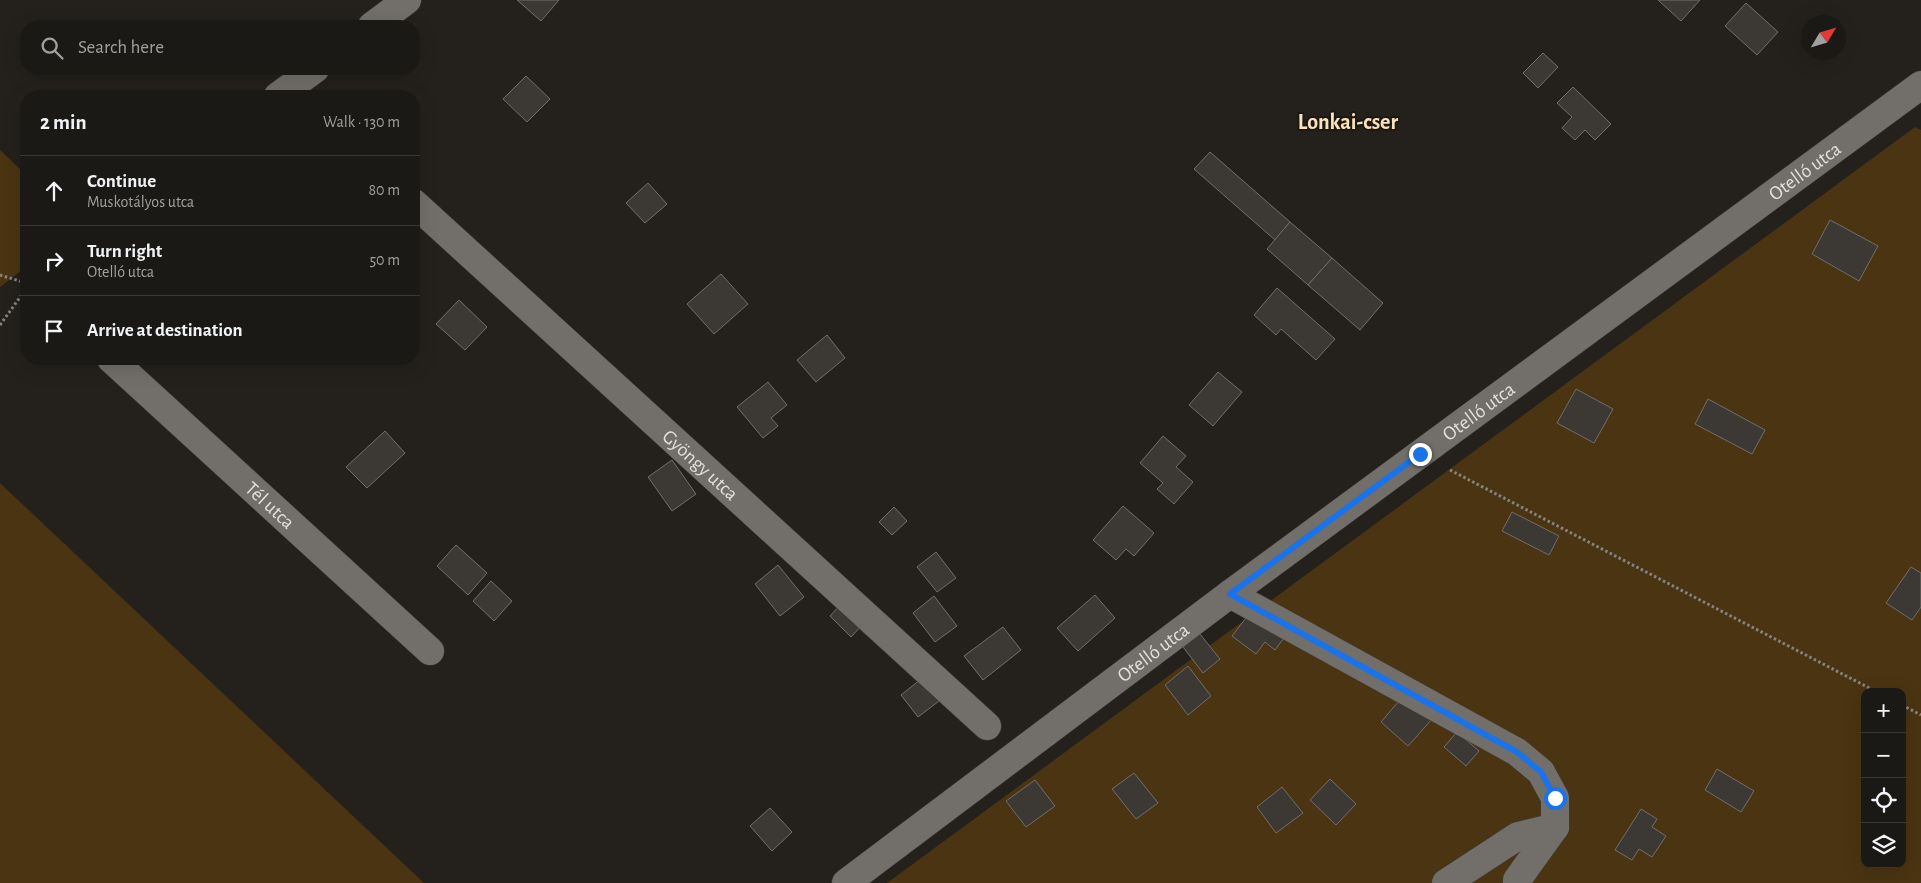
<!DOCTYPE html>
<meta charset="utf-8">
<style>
body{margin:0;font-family:"Alegreya Sans",sans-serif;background:#282623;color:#f1f3f6}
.controls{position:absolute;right:15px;bottom:15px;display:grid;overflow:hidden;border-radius:10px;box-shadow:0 5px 20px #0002}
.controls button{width:45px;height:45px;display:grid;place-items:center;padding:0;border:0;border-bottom:1px solid #393835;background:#1b1916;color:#f1f3f6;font:25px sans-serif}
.compass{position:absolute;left:1801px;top:15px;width:45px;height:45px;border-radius:50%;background:#1b1916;box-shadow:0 5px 20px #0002;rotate:52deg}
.stop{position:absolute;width:15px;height:15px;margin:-11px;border:4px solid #1a73e8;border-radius:50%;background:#fff}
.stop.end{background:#1a73e8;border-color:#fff;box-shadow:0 1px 5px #0008}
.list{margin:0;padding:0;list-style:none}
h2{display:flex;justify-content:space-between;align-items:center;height:65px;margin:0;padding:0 20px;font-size:21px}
h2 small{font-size:16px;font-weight:400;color:#a0a0a1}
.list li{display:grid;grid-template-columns:32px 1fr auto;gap:15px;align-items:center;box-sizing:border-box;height:70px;padding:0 20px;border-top:1px solid #393835}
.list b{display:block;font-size:19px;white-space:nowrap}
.list p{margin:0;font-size:16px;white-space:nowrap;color:#a0a0a1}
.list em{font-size:16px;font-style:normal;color:#a0a0a1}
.icon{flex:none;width:28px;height:28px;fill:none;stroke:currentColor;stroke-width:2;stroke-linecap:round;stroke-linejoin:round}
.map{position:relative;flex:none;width:1921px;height:883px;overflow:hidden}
.search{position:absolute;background:#1b1916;box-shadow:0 5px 20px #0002;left:20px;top:20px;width:400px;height:55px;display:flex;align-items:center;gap:12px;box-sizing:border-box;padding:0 18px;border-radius:20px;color:#a0a0a1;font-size:19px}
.panel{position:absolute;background:#1b1916;box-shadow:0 5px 20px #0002;left:20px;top:90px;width:400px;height:275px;border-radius:20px}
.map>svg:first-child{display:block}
.green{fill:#4a3412;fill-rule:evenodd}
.building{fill:#3c3934;stroke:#726e69}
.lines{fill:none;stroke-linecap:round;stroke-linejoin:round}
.street-casing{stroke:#403d3a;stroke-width:29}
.path{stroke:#868481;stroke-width:3;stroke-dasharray:2.5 2.5;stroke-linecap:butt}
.street{stroke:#726f6a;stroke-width:28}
.route{stroke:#1a73e8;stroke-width:6}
.labels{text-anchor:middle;stroke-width:4;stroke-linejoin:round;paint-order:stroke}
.street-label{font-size:20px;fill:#e2e0dd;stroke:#1a1814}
.quarter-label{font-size:22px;font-weight:bold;fill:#fce0b8;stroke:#1a1814}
</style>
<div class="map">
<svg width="1921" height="883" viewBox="0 0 1921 883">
<rect width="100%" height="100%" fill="#24211d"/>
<!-- green -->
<g class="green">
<path d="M1915,127L1921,130V883H887ZM1865,692H1902V864H1865Z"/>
<polygon points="0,150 26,175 26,267 0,287"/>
<polygon points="0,483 424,883 0,883"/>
</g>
<!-- building -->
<g class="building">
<polygon points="517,0 559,0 541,21"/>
<polygon points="1658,0 1700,0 1681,21"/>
<polygon points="1746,3 1778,32 1757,55 1725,26"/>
<polygon points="1543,53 1558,67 1538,88 1523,73"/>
<polygon points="526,76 550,99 527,122 503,99"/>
<polygon points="1573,87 1611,124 1595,140 1585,130 1575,140 1562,128 1572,117 1557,103"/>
<polygon points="1210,152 1290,222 1275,240 1194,169"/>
<polygon points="648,183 667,204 645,223 626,203"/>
<polygon points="1830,220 1878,246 1859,281 1812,254"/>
<polygon points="1290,222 1332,258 1308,285 1267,249"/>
<polygon points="1332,258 1383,303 1360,330 1308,285"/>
<polygon points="721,274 748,304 714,334 687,304"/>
<polygon points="1277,288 1335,339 1316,360 1281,329 1276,335 1254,315"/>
<polygon points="459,300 487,327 465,350 436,324"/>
<polygon points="827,335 845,358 816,382 797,360"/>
<polygon points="1218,372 1242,392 1213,426 1189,405"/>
<polygon points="768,382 787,405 771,418 778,426 763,438 737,407"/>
<polygon points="1576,389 1613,409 1594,443 1557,423"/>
<polygon points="1708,399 1765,430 1752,454 1695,424"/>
<polygon points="385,431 405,453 367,488 346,467"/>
<polygon points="1163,436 1186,456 1176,467 1193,482 1174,504 1157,489 1163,483 1140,463"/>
<polygon points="672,460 696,494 672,511 648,477"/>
<polygon points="1123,506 1154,533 1134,556 1126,549 1116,560 1093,540"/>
<polygon points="894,507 907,521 892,535 879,522"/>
<polygon points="1512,512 1559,536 1549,555 1502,531"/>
<polygon points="456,545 487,573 468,595 437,566"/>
<polygon points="936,552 956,578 937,592 917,567"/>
<polygon points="778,565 804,597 780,616 755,584"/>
<polygon points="1911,567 1921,573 1921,607 1912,620 1886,603"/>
<polygon points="491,581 512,601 494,621 473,601"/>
<polygon points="1095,595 1115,618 1078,651 1057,628"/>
<polygon points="934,596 957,626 935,642 913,613"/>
<polygon points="843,602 865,622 851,637 830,616"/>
<polygon points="1253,609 1286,635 1275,650 1265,642 1256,654 1232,636"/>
<polygon points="1003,627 1021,650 983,680 964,656"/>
<polygon points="1200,634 1220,659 1203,673 1183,647"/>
<polygon points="1188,666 1211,696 1188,715 1165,685"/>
<polygon points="926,675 943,698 918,717 901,695"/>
<polygon points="1405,694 1433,718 1408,746 1381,722"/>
<polygon points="1457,732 1479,751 1466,766 1444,747"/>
<polygon points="1717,769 1754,791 1741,812 1705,790"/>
<polygon points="1134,773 1158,803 1136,819 1112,789"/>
<polygon points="1330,779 1356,804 1336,825 1310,800"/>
<polygon points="1035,780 1055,806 1026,827 1006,801"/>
<polygon points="1282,787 1303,813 1276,833 1257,807"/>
<polygon points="770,808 792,832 772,851 750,826"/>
<polygon points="1641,809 1657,819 1652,827 1666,836 1652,857 1639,849 1632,860 1615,850"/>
</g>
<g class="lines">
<defs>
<g id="street">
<polyline points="372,26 407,0"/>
<polyline points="278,96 315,69"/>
<path id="s1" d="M414,203L987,726"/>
<path id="s2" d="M111,359L430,651"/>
<polyline points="1230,594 1517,752 1541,772 1555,798 1555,827"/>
<path id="s3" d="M846,883L1230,594L1921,85"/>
<polyline points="1446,883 1518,836 1555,827"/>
<polyline points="1517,883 1517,880 1555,827"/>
</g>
</defs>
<!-- street casing -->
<use href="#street" class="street-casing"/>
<!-- path -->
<g class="path">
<polyline points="0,275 26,283"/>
<polyline points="0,325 26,289"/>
<polyline points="1450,470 1877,692"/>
<polyline points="1902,705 1921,715"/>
</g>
<!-- street -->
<use href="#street" class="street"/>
</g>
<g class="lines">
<!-- route -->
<polyline class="route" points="1420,454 1230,594 1517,752 1541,772 1555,798"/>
</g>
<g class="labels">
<!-- street labels -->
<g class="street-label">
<text dy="7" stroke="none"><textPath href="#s3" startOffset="1194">Otelló utca</textPath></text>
<text dy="7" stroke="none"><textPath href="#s3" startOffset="789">Otelló utca</textPath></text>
<text dy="7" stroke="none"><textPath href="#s1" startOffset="388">Gyöngy utca</textPath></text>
<text dy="7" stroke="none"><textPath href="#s2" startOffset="216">Tél utca</textPath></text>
<text dy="7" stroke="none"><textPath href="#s3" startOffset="384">Otelló utca</textPath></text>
</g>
<!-- quarter labels -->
<g class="quarter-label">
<text x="1348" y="129">Lonkai-cser</text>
</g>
</g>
</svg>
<div class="controls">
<button>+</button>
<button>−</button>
<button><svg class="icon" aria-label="locate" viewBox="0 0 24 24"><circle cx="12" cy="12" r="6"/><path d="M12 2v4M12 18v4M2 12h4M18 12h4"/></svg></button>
<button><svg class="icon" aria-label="layers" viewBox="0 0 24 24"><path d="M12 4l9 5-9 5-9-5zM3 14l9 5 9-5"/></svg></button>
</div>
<svg class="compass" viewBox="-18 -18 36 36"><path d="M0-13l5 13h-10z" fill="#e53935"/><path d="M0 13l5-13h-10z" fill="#a0a0a1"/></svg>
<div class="stop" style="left:1555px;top:798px"></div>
<div class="stop end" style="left:1420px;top:454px"></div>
<div class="search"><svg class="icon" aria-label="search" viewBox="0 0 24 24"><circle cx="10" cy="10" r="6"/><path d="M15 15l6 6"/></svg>Search here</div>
<section class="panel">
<h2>2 min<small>Walk · 130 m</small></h2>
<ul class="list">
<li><svg class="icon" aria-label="ahead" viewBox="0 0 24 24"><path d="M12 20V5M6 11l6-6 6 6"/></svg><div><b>Continue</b><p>Muskotályos utca</p></div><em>80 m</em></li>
<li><svg class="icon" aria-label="right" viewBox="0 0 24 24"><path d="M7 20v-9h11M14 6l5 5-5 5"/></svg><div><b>Turn right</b><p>Otelló utca</p></div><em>50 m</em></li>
<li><svg class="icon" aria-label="arrive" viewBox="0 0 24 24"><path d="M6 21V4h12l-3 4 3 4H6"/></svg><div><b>Arrive at destination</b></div></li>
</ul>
</section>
</div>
